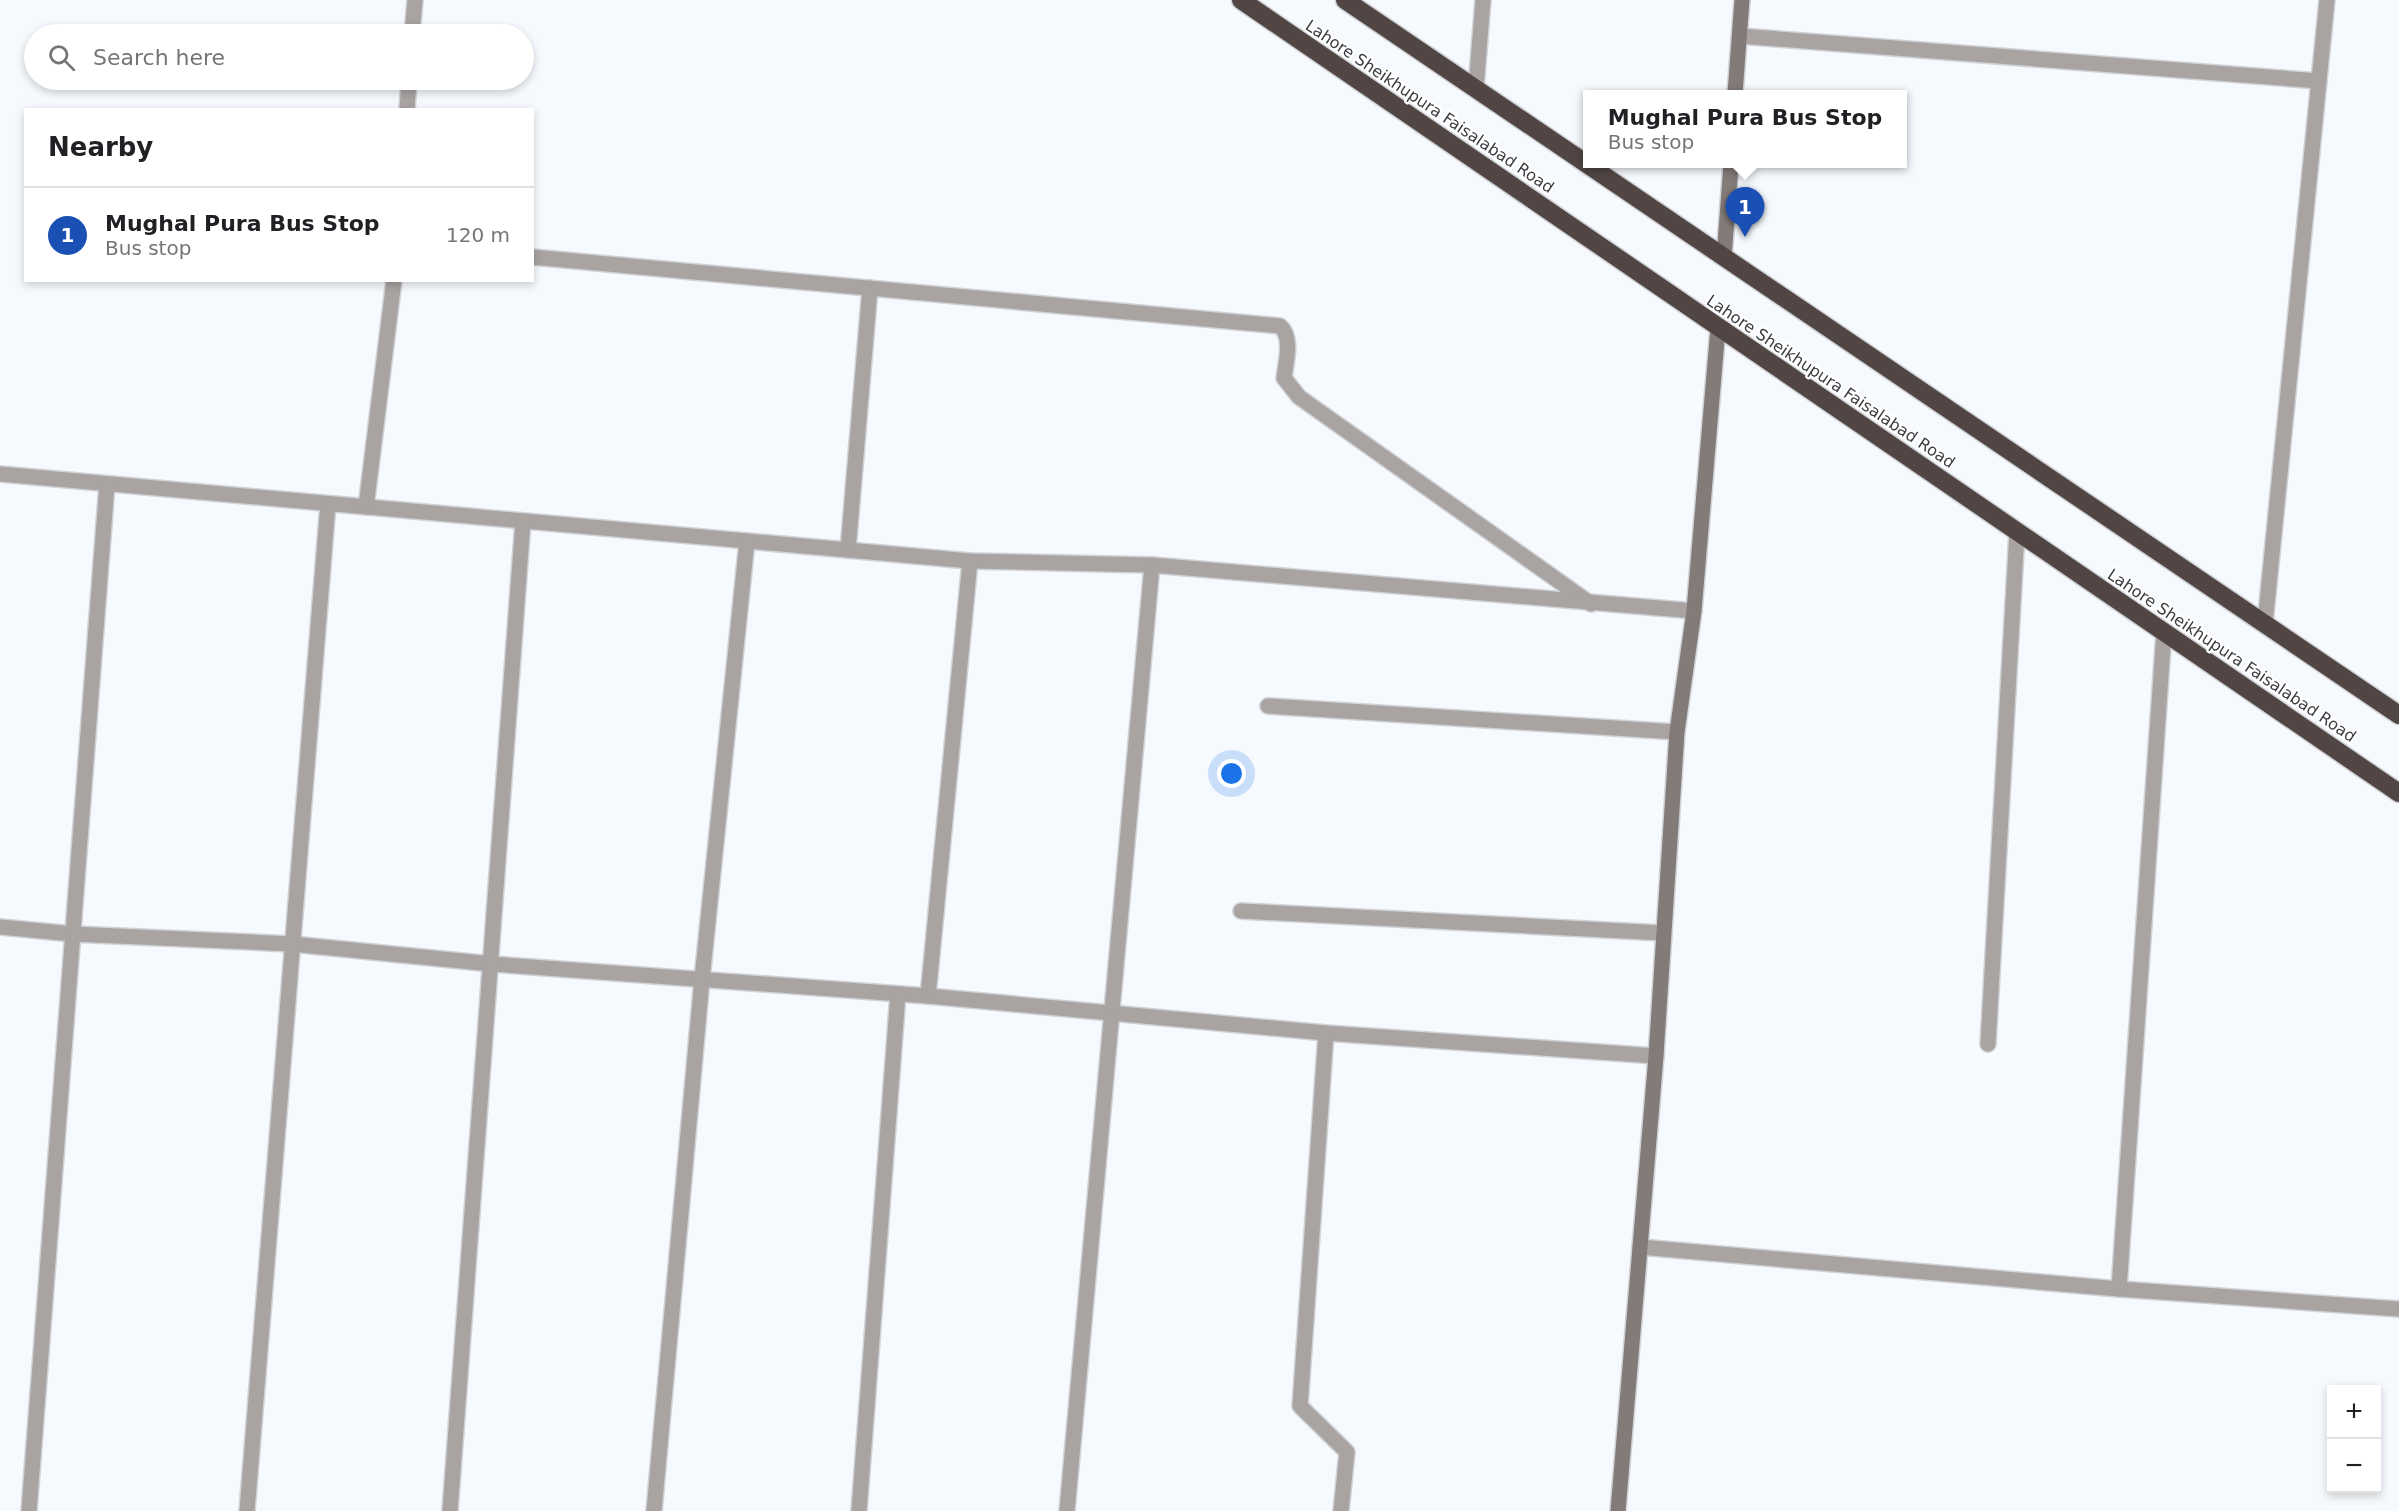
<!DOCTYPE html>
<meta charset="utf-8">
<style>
body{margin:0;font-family:"DejaVu Sans",sans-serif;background:#f6f6f6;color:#202124}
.controls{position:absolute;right:18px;bottom:18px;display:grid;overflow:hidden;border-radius:0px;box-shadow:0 3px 9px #0003}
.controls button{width:54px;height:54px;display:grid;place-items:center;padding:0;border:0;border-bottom:2px solid #e0e0e0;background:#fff;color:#202124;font:30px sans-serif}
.you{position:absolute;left:1232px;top:774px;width:21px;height:21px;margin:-15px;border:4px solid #fff;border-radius:50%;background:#1a73e8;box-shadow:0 0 0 9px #1a73e833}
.badge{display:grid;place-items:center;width:39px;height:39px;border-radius:50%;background:#111827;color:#fff;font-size:20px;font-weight:700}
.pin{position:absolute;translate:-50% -50px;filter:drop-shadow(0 2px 3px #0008)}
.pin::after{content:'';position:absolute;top:32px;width:21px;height:18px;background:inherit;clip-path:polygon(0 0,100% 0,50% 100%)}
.popup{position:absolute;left:1583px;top:90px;width:324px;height:78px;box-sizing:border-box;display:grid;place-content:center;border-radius:0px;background:#fff;filter:drop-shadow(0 2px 4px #0005);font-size:20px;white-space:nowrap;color:#757577}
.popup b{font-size:22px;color:#202124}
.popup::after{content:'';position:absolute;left:50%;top:100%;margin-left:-12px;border:12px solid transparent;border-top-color:#fff}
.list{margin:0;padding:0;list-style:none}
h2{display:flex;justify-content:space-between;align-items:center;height:78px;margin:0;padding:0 24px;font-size:26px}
h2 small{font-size:20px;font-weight:400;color:#757577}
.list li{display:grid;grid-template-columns:39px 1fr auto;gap:18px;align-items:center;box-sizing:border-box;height:96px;padding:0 24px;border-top:2px solid #e0e0e0}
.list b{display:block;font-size:22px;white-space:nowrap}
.list p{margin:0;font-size:20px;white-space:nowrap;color:#757577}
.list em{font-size:20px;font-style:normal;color:#757577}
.icon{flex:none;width:33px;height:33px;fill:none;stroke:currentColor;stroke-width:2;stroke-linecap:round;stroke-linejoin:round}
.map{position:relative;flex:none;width:2399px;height:1511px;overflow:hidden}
.search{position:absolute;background:#fff;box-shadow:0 3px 9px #0003;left:24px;top:24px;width:510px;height:66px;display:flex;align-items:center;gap:15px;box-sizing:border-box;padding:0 21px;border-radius:33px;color:#757577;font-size:22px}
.panel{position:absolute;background:#fff;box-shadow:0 3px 9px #0003;left:24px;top:108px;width:510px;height:174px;border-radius:0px}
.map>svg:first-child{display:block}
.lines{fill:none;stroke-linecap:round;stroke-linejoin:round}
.street-casing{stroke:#d0d3d7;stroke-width:18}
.secondary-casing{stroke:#d0d3d7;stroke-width:18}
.highway-casing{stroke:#d0d3d7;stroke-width:21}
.street{stroke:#a9a3a2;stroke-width:15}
.secondary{stroke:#837b78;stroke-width:15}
.highway{stroke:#514643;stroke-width:18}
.labels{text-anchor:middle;stroke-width:4.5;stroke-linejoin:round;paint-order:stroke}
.street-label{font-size:16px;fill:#3a3d41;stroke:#fff}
</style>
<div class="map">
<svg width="2399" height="1511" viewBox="0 0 2399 1511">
<rect width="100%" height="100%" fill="#f6f9fd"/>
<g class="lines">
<defs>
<g id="street">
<polyline points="412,34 415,0"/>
<polyline points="1740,36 2319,81"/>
<polyline points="1476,88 1483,0"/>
<polyline points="407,110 409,80"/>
<path d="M532,257L1280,326C1293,337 1286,362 1284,378L1299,397L1591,604"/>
<polyline points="0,474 970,561 1152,565 1694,611"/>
<polyline points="366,507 394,280"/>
<polyline points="848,550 870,288"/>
<polyline points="2265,624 2327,0"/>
<polyline points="1268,706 1677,732"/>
<polyline points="1241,911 1663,933"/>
<polyline points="0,927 73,934 292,944 492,964 928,996 1326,1033 1656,1056"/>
<polyline points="928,996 970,561"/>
<polyline points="1326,1033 1300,1406 1347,1452 1341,1511"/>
<polyline points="1988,1044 2017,532"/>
<polyline points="1640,1247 2119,1289 2399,1309"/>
<polyline points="2119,1289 2164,631"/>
<polyline points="29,1511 107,484"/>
<polyline points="247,1511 328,504"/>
<polyline points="450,1511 523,521"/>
<polyline points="654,1511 702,979 747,541"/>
<polyline points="859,1511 898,994"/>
<polyline points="1067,1511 1152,565"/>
</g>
<g id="secondary">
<polyline points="1735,94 1742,0"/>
<polyline points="1724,258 1731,164"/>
<polyline points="1618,1511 1656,1056 1677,732 1694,611 1718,328"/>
</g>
<g id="highway">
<polyline points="1241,0 2399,793"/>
<polyline points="1345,0 2399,715"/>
</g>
</defs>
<!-- street casing -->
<use href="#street" class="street-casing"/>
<!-- secondary casing -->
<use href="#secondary" class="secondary-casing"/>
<!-- highway casing -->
<use href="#highway" class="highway-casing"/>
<!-- street -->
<use href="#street" class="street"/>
<!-- secondary -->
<use href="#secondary" class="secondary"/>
<!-- highway -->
<use href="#highway" class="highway"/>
</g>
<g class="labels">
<!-- street labels -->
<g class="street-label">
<text transform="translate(1430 106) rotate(34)" y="6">Lahore Sheikhupura Faisalabad Road</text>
<text transform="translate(1831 381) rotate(34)" y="6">Lahore Sheikhupura Faisalabad Road</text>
<text transform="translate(2232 655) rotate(34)" y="6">Lahore Sheikhupura Faisalabad Road</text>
</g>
</g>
</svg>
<div class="controls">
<button>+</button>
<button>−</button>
</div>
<div class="you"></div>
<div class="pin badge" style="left:1745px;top:237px;background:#1a4fb4">1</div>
<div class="popup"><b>Mughal Pura Bus Stop</b>Bus stop</div>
<div class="search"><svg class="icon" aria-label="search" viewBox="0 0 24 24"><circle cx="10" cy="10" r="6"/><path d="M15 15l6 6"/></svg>Search here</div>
<section class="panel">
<h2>Nearby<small></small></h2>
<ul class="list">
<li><span class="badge" style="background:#1a4fb4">1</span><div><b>Mughal Pura Bus Stop</b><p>Bus stop</p></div><em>120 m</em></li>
</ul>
</section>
</div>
